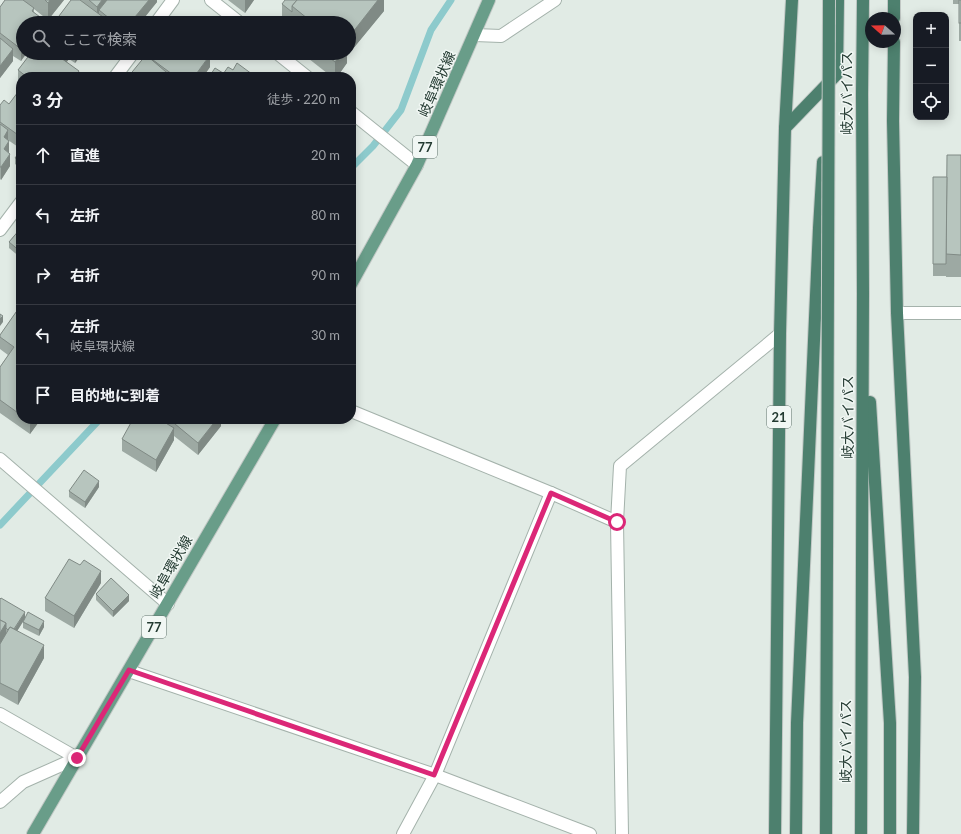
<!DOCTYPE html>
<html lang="ja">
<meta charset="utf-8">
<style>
body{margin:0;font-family:Lato,"Noto Sans JP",sans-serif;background:#242831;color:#f1f3f6}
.controls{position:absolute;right:12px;top:12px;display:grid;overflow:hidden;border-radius:8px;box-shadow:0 2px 10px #0003}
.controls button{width:36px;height:36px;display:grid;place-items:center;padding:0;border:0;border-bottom:1px solid #363941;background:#171b24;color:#f1f3f6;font:20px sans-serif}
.compass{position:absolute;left:865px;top:12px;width:36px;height:36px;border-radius:50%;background:#171b24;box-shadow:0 2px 10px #0003;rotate:290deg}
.stop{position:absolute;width:12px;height:12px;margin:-9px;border:3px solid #db2777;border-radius:50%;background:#fff}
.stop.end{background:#db2777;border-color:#fff;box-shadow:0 1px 4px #0008}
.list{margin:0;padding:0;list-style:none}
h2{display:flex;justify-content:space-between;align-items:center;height:52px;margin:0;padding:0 16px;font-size:17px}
h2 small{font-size:13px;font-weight:400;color:#9ea1a6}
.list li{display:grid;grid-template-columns:26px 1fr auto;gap:12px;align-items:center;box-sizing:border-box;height:60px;padding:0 16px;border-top:1px solid #363941}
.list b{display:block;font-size:15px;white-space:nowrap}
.list p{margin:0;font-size:13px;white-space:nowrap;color:#9ea1a6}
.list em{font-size:13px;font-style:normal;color:#9ea1a6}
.icon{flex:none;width:22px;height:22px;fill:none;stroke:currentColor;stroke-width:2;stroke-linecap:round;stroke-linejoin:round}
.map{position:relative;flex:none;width:961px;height:834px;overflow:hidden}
.search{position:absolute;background:#171b24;box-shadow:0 2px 10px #0003;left:16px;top:16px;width:340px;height:44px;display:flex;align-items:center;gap:10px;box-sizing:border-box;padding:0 14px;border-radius:22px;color:#9ea1a6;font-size:15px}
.panel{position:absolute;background:#171b24;box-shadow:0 2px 10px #0003;left:16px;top:72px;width:340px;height:352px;border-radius:16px}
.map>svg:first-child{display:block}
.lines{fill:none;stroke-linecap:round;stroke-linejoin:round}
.stream{stroke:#8dcacc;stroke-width:7}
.minor-casing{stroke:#a4b2ab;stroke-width:14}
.tertiary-casing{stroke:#a4b2ab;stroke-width:14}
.primary-casing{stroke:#c1c8c5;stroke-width:14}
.trunk-casing{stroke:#c1c8c5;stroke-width:14}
.minor{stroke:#fff;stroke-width:12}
.tertiary{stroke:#fff;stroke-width:12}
.primary{stroke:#699d89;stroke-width:12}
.trunk{stroke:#4d806e;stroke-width:12}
.trunk-bridge-casing{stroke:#c1c8c5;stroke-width:14;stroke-linecap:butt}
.trunk-bridge{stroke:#4d806e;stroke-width:12}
.wall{fill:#9da9a3}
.shaded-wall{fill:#808a85}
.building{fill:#b7c5be;stroke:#808a85}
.route{stroke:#db2777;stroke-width:5}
.labels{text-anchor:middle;stroke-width:3;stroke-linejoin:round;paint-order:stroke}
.shield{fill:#f1f7f4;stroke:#61736c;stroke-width:1}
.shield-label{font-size:13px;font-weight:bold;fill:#233a31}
.street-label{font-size:14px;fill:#233a31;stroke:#f1f7f4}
</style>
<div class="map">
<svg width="961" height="834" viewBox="0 0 961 834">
<rect width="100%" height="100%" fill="#e1ebe5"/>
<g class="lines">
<!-- stream -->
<g class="stream">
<polyline points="351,168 373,146 401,110 431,30 451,0"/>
<polyline points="0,525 100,419"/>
</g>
<defs>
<g id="minor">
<polyline points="211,0 240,23"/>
<polyline points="156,23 173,0"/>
<polyline points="277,53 307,77"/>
<polyline points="115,77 133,53"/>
<polyline points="351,112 417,165"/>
<polyline points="0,230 21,202"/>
<polyline points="897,313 961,313"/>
<polyline points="351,411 551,493 617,522"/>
<polyline points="0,459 168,604"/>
<polyline points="129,671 435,775 590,834"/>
<polyline points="0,714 77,758"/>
<polyline points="0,802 23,782 77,758"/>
<polyline points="403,834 435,775 551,493"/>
<polyline points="622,834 617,522 620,466 780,334"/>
</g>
<polyline id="tertiary" points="475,35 501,36 555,0"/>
<g id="primary">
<polyline points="351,284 417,165 489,0"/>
<polyline points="33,834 275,419"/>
</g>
<g id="trunk">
<polyline points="894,18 894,0"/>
<polyline points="894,42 893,121 897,313 915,677 913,834"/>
<polyline points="785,128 837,74 838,0"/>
<polyline points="870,402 890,723 890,834"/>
<polyline points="775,834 780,334 785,128 792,0"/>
<polyline points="796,834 797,723 819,228 823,162"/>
<polyline points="861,834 863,293 862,94 863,0"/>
</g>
</defs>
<!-- minor casing -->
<use href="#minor" class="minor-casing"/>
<!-- tertiary casing -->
<use href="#tertiary" class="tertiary-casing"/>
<!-- primary casing -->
<use href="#primary" class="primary-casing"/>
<!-- trunk casing -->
<use href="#trunk" class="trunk-casing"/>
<!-- minor -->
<use href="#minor" class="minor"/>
<!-- tertiary -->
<use href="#tertiary" class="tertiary"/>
<!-- primary -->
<use href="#primary" class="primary"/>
<!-- trunk -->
<use href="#trunk" class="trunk"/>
<defs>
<polyline id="trunk-bridge" points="826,834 829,0"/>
</defs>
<!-- trunk-bridge casing -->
<use href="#trunk-bridge" class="trunk-bridge-casing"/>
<!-- trunk-bridge -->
<use href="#trunk-bridge" class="trunk-bridge"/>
</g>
<!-- wall -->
<g class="wall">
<polygon points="5,0 64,0 48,20 34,9 34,12 40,23 21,61 13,56 13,61 0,78 0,7"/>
<polygon points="71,0 157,0 157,2 140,23 54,23 59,19 59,16"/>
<polygon points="228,0 254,0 245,13"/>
<polygon points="384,0 384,11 347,56 347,63 337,77 332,77 304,55 304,53 349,53 349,23 291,23 282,16 282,4"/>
<polygon points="953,0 961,0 961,41 959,41 959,4 953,4"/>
<polygon points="31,53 83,53 75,63 69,59 66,62 79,77 21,77 21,84 18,82 18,70"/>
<polygon points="149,57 210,67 203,77 128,77 149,58"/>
<polygon points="21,88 21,149 8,140 10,166 1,180 0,179 0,105 9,104"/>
<polygon points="21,150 21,169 15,164 15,158"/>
<polygon points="961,155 961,277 946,277 946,272 946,276 933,276 933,177 947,177"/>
<polygon points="21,221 21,258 9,248 9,242 18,231 18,225"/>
<polygon points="21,305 21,419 41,419 30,434 0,413 0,367 8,355 0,349 0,335"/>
<polygon points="166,419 221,419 221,426 198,455 174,436 174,440 156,472 122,451 122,439 166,423"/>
<polygon points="99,487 85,508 69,497 69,491"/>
<polygon points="101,583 74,628 45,611 45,598"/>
<polygon points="96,594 129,601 113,617 96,600"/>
<polygon points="0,599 25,618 44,627 39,636 23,628 23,622 17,631 44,658 18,705 0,695"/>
</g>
<!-- shaded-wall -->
<g class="shaded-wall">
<polygon points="50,0 64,0 48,20 48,3"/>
<polygon points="102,0 112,0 99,10 99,16 97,19 97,7"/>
<polygon points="149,0 157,0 157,2 140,23 130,23"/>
<polygon points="245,0 254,0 245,13"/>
<polygon points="378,0 384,0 384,11 347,56 347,63 337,77 335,77 335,62 342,53 349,53 349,37"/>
<polygon points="40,17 40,23 35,23"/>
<polygon points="103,17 103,23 99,23"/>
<polygon points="23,47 23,53 27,53 21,61 21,49"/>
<polygon points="13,49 13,61 0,78 0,66"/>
<polygon points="64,53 69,53 69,59 63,67 63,55"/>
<polygon points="75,53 83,53 75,63"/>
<polygon points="210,55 210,67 203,77 194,77"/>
<polygon points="79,71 79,77 75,77"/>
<polygon points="8,130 8,142 4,137"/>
<polygon points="9,141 9,153 4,149"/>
<polygon points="10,154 10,166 1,180 1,167"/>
<polygon points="3,316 3,322 0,326 0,319"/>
<polygon points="32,419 41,419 30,434 30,422"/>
<polygon points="217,419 221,419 221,426 198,455 198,443"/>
<polygon points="174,428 174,440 156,472 156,460"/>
<polygon points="99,481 99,487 85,508 85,502"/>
<polygon points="101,571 101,583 74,628 74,616"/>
<polygon points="129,595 129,601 113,617 113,611"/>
<polygon points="25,612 25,618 13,638 13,632"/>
<polygon points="44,621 44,627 39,636 39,630"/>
<polygon points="6,623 6,635 0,645 0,633"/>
<polygon points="44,645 44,658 18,705 18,692"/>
</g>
<!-- building -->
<g class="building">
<polygon points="5,0 23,0 34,8 32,11 40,17 35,23 23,23 23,47 21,49 0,33 0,7"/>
<polygon points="45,0 50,0 48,3"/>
<polygon points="71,0 80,0 103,17 99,23 68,23 59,16"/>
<polygon points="89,0 102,0 97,7"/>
<polygon points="107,0 149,0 130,23 115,23 99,10"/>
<polygon points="285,0 297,0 292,6 292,12 282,4"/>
<polygon points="297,0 378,0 349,37 349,23 313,23 292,6"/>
<rect x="959" y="0" width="2" height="23"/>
<polygon points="57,18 64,23 54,23"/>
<polygon points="0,38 13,49 0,66"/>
<polygon points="31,53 54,53 79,71 75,77 27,77 18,70"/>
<polygon points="152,53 208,53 210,55 194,77 176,77 149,57"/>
<polygon points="324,53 342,53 335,62"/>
<polygon points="146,55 172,77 128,77"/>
<polygon points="237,63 256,77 221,77 228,67 233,70"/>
<polygon points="215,68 223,73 221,77 209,77"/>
<polygon points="21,88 21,137 0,122 0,105 4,100 9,104"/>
<polygon points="0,124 8,130 4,137 9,141 4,149 10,154 1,167 0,167"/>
<polygon points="21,150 21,162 15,158"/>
<polygon points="947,155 961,155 961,255 946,254"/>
<polygon points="933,177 947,177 946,264 933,264"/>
<polygon points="21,221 21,227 18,225"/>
<polygon points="21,228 21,252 9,242"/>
<polygon points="21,305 21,415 0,400 0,367 14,347 0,337 0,335"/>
<polygon points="0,314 3,316 0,319"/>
<polygon points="26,419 32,419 30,422"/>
<polygon points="133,419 159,419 174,428 156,460 122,439"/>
<polygon points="169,419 217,419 198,443"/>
<polygon points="84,470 99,481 85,502 69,491"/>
<polygon points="69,559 80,565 84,560 101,571 74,616 45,598"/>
<polygon points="111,578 129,595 113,611 96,594"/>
<polygon points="1,598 25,612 14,629 10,627 8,630 6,628 6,623 0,620 0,599"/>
<polygon points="28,612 44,621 39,630 23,622"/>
<polygon points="0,620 6,623 0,633"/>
<polygon points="10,627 44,645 18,692 0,683 0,644"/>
</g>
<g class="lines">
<!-- route -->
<polyline class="route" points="77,758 129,670 434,775 551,493 617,522"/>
</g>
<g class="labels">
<!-- shield labels -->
<g class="shield">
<rect x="413" y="136" width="24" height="22" rx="3"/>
<rect x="767" y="406" width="24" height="22" rx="3"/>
<rect x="142" y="616" width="24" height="22" rx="3"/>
</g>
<g class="shield-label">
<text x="425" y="152">77</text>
<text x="779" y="422">21</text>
<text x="154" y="632">77</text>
</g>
<!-- street labels -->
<g class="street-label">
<text transform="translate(437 84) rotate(-66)" y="5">岐阜環状線</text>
<text transform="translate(847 93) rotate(-90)" y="5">岐大バイパス</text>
<text transform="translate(848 417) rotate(-90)" y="5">岐大バイパス</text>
<text transform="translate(171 567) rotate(-60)" y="5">岐阜環状線</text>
<text transform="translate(846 741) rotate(-90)" y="5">岐大バイパス</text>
</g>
</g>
</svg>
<div class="controls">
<button>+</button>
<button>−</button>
<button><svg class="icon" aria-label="locate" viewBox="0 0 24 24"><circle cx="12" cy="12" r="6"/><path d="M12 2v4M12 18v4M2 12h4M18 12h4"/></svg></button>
</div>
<svg class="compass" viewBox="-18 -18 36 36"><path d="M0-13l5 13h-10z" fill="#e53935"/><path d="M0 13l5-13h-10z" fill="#9ea1a6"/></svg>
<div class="stop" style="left:617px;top:522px"></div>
<div class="stop end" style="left:77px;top:758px"></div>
<div class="search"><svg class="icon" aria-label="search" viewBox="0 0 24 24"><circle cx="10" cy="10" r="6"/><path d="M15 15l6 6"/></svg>ここで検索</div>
<section class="panel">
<h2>3 分<small>徒歩 · 220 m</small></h2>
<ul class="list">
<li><svg class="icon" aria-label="ahead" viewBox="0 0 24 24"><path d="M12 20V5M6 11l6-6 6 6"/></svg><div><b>直進</b></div><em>20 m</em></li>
<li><svg class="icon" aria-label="left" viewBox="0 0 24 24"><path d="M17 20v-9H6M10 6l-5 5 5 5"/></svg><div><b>左折</b></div><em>80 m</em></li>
<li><svg class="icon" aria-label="right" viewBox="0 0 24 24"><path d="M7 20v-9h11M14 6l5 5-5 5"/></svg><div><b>右折</b></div><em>90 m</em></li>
<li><svg class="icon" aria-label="left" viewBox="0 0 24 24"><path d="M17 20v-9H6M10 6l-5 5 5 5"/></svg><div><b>左折</b><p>岐阜環状線</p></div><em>30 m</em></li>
<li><svg class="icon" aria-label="arrive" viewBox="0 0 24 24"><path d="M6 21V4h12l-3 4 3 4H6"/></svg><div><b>目的地に到着</b></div></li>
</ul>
</section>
</div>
